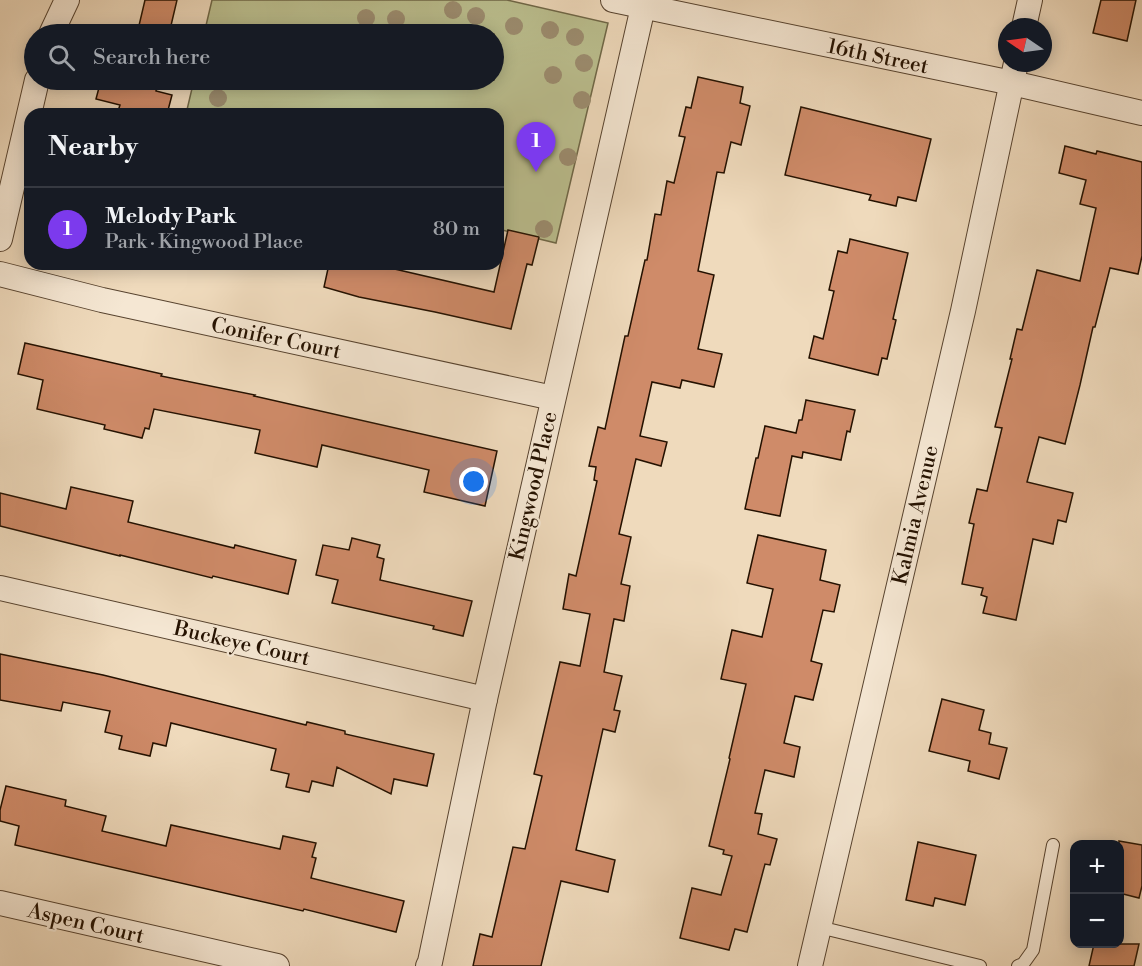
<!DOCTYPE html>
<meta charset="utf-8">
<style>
body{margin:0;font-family:"Libre Bodoni",serif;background:#20242c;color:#f1f3f6}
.controls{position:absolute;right:18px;bottom:18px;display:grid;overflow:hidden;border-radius:12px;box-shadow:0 3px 15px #0003}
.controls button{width:54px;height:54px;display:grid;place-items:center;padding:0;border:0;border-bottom:2px solid #363941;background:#171b24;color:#f1f3f6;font:30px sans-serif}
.compass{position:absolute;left:998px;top:18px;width:54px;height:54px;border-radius:50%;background:#171b24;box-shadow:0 3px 15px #0003;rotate:283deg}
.you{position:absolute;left:474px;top:482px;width:21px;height:21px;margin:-15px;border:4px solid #fff;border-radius:50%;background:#1a73e8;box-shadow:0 0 0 9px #1a73e833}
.badge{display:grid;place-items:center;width:39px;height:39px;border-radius:50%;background:#7c3aed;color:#fff;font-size:20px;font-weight:700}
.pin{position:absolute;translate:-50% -50px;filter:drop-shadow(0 2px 3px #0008)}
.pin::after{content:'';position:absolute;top:32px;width:21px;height:18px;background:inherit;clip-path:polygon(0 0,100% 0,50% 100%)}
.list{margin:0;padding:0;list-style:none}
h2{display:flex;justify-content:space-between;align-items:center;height:78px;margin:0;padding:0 24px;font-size:26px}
h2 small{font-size:20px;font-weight:400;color:#9ea1a6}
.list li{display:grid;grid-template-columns:39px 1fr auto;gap:18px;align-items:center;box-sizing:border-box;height:84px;padding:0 24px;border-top:2px solid #363941}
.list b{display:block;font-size:22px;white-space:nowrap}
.list p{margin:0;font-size:20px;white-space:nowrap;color:#9ea1a6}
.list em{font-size:20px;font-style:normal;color:#9ea1a6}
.icon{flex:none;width:33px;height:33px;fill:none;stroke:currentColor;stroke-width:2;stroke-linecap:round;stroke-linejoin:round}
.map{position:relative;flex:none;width:1142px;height:966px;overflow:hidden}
.search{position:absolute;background:#171b24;box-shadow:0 3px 15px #0003;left:24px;top:24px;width:480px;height:66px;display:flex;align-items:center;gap:15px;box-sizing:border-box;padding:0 21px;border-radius:33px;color:#9ea1a6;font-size:22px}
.panel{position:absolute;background:#171b24;box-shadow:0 3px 15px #0003;left:24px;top:108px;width:480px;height:162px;border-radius:18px}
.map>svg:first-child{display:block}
.green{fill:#bbbf8f;stroke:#706848;stroke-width:1.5}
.building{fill:#cf8b69;stroke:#241100;stroke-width:1.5}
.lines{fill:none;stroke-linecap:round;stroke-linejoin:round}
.lane-casing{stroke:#57432f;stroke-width:14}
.street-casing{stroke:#57432f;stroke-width:26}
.lane{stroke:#f5e7d3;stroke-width:12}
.street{stroke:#f5e7d3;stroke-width:24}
.tree{fill:#9c8d70}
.labels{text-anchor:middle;stroke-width:4.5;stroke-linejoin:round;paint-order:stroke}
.street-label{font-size:21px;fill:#241100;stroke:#f5e7d3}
</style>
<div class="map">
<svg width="1142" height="966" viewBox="0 0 1142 966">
<rect width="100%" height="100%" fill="#efdabc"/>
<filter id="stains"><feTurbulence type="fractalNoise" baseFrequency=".00333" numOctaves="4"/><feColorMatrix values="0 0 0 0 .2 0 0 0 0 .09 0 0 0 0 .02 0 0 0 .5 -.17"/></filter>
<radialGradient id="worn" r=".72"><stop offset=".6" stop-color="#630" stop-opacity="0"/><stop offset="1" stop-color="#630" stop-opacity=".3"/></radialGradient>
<!-- green -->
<polygon class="green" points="212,0 507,0 608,23 556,243 498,229 498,114 186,114 194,80 494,80 494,34 204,34"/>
<!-- building -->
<g class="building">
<polygon points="145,0 177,0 169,34 137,34"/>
<polygon points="1101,0 1136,0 1127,41 1093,33"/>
<polygon points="698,77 743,87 740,103 750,106 741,145 731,142 724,173 717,172 698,271 714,275 698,349 722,354 714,387 682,380 680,388 652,382 640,436 667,442 661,466 636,459 619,534 631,537 621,584 630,586 624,621 614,619 604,672 622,676 614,710 620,711 615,732 603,729 576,850 615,860 608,892 561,881 541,966 473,966 480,934 492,937 513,847 525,849 542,776 534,774 560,662 580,666 590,614 563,609 569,574 576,576 597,481 594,480 596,467 589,466 598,427 605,429 625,336 628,336 645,260 647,260 655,214 661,215 667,181 674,183 685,137 679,136 686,107 691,108"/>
<polygon points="101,80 158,80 156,91 172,95 167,114 117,114 120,105 96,99"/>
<polygon points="801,107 931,139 916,201 898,197 896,206 869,200 871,195 785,175"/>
<polygon points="1065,146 1096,154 1097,151 1142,162 1142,256 1138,274 1110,268 1095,327 1093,327 1080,385 1065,444 1039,437 1027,482 1073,493 1066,522 1058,520 1053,544 1033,539 1016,620 983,613 987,597 981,595 983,588 962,584 974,524 969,523 977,489 987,491 1002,428 995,427 1012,359 1010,359 1017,329 1022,330 1037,270 1080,281 1096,208 1080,204 1086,180 1059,173"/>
<polygon points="508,230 539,237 532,265 527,264 511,329 435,312 359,297 324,287 329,264 373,264 494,292"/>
<polygon points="850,239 908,253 893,319 896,320 887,359 882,358 878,375 809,358 814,336 823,339 834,291 829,290 838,251 847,253"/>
<polygon points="25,343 162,374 161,376 255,395 254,396 497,451 485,506 424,492 429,470 322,445 317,467 255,453 260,430 154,409 149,429 145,428 142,438 104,429 105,425 37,409 43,380 18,374"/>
<polygon points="806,400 855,410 850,432 847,431 841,460 803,452 802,458 792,456 780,516 745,509 756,458 758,458 765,426 796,433 799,420 802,420"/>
<polygon points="71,487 133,501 128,522 234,548 235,545 296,560 288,594 213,576 212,578 120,555 120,556 0,526 0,493 66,509"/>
<polygon points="758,535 826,550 820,580 840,585 834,612 823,610 811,661 822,664 813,700 795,696 784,743 800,747 794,777 765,770 755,813 762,814 758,834 777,839 770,865 765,864 747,932 735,929 729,950 680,938 692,888 721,895 732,856 723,854 724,850 709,846 730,759 729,758 746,684 721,679 732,630 762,637 773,589 747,583"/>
<polygon points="352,538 380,545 377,557 384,559 380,580 472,601 463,636 433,629 434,626 332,603 338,580 316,575 323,545 349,550"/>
<polygon points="0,654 103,675 306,725 307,722 345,731 345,734 434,754 427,786 394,779 391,794 337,767 333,786 312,781 309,792 286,787 289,774 271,770 276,749 171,723 166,746 153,743 150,756 119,749 122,736 105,732 110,711 63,702 61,711 0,700"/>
<polygon points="942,699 984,710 979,730 991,733 989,744 1007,748 999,779 968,771 970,761 929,751"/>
<polygon points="6,786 66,800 65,806 106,816 102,831 166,846 171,825 280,849 283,836 316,843 312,857 316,858 311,878 404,901 396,932 304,909 303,911 15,845 19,826 0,821 0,810"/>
<polygon points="1119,841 1142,845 1142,886 1139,898 1119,893"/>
<polygon points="918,842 976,855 965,905 935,898 933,906 906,900"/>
<polygon points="1094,944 1139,944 1134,966 1089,966"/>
</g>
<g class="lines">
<defs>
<g id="lane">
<polyline points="819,927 980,966"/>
<polyline points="1018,966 1023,964 1033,950 1053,845"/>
</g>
<g id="street">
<polyline points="613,0 1012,83 1142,113"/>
<polyline points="1024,27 1030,0"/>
<polyline points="51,34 67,0"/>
<polyline points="0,239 37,80"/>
<polyline points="0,274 102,300 553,398"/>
<polyline points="0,588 485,699"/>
<polyline points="0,903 277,966"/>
<polyline points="428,966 430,962 485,699 643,7"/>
<polyline points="810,966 963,311 1016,63"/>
</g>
</defs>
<!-- lane casing -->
<use href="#lane" class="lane-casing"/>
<!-- street casing -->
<use href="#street" class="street-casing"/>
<!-- lane -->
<use href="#lane" class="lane"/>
<!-- street -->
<use href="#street" class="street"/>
</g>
<!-- trees -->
<g class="tree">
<circle cx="453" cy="10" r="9"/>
<circle cx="476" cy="16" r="9"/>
<circle cx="366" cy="18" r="9"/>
<circle cx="396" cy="19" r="9"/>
<circle cx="514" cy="26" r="9"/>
<circle cx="550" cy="30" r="9"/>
<circle cx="575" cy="37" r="9"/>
<circle cx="584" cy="63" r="9"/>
<circle cx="553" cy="75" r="9"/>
<circle cx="218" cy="98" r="9"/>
<circle cx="582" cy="100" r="9"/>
<circle cx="568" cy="157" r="9"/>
<circle cx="544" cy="229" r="9"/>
</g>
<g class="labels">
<!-- street labels -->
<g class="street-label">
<text transform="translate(878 56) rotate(12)" y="7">16th Street</text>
<text transform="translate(276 338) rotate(12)" y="7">Conifer Court</text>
<text transform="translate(533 486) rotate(-77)" y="7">Kingwood Place</text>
<text transform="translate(915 515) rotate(-77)" y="7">Kalmia Avenue</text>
<text transform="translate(242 643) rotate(13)" y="7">Buckeye Court</text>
<text transform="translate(86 923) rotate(13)" y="7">Aspen Court</text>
</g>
</g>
<rect width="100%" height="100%" filter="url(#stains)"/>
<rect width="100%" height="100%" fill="url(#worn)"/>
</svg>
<div class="controls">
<button>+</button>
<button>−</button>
</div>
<svg class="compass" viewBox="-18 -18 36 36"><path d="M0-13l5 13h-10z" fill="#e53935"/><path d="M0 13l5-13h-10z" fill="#9ea1a6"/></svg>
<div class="you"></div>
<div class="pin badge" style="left:536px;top:172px">1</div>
<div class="search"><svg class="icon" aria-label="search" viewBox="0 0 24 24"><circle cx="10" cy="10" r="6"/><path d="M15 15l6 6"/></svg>Search here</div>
<section class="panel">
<h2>Nearby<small></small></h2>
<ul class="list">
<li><span class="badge">1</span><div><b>Melody Park</b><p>Park · Kingwood Place</p></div><em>80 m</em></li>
</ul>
</section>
</div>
